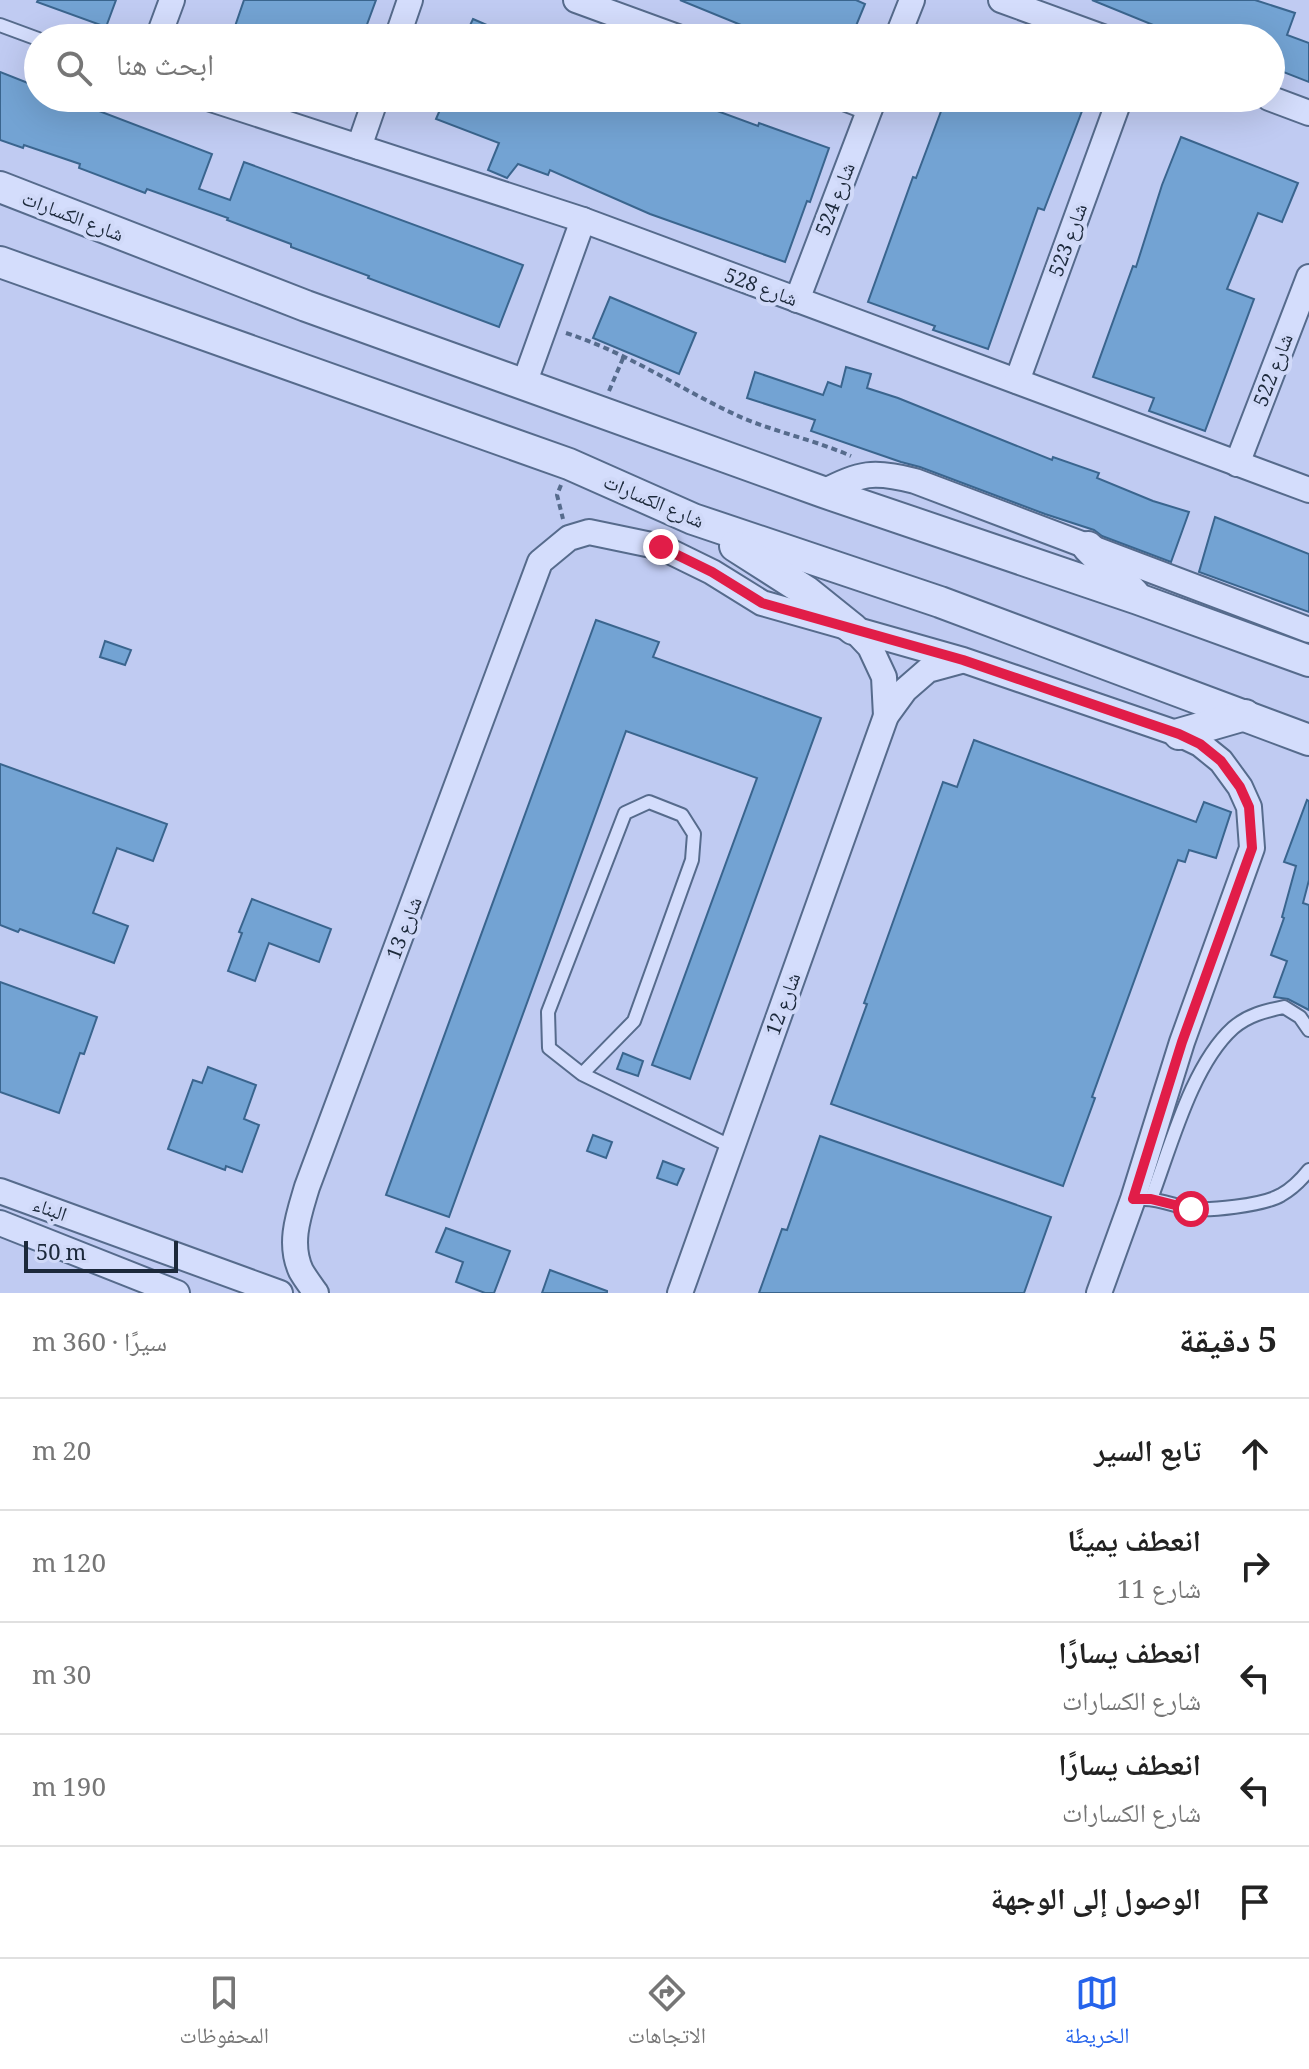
<!DOCTYPE html>
<html lang="ar">
<meta charset="utf-8">
<style>
body{margin:0;font-family:Georgia,"Noto Naskh Arabic",serif;background:#f6f6f6;color:#222;direction:rtl}
.scale{position:absolute;left:24px;bottom:20px;width:154px;box-sizing:border-box;padding-left:8px;border:4px solid #1c293b;border-top:0;font-size:22px;line-height:28px;white-space:nowrap;color:#1c293b;-webkit-text-stroke:6px #d0d9f8;paint-order:stroke}
.stop{position:absolute;width:24px;height:24px;margin:-18px;border:6px solid #e11d48;border-radius:50%;background:#fff}
.stop.end{background:#e11d48;border-color:#fff;box-shadow:0 2px 8px #0008}
.list{margin:0;padding:0;list-style:none}
h2{display:flex;justify-content:space-between;align-items:center;height:104px;margin:0;padding:0 32px;font-size:34px}
h2 small{font-size:26px;font-weight:400;color:#767676}
.list li{display:grid;grid-template-columns:52px 1fr auto;gap:24px;align-items:center;box-sizing:border-box;height:112px;padding:0 32px;border-top:2px solid #e0e0e0}
.list b{display:block;font-size:30px;white-space:nowrap}
.list p{margin:0;font-size:26px;white-space:nowrap;color:#767676}
.list em{font-size:26px;font-style:normal;color:#767676}
.icon{flex:none;width:44px;height:44px;fill:none;stroke:currentColor;stroke-width:2;stroke-linecap:round;stroke-linejoin:round}
.map{position:relative;flex:none;width:1309px;height:1293px;overflow:hidden;direction:ltr}
.search{position:absolute;background:#fff;box-shadow:0 8px 32px #0002;left:24px;right:24px;top:24px;height:88px;display:flex;align-items:center;gap:20px;box-sizing:border-box;padding:0 28px;border-radius:44px;color:#767676;font-size:30px}
.sheet{height:664px;background:#fff}
nav{display:flex;justify-content:space-around;align-items:center;box-sizing:border-box;height:112px;border-top:2px solid #e0e0e0;background:#fff;font-size:22px;color:#767676}
nav a{display:grid;justify-items:center;gap:4px}
nav .on{color:#2563eb}
.map>svg:first-child{display:block}
.building{fill:#73a3d3;stroke:#3a658e;stroke-width:2}
.lines{fill:none;stroke-linecap:round;stroke-linejoin:round}
.service-casing{stroke:#566b8c;stroke-width:16}
.minor-casing{stroke:#566b8c;stroke-width:28}
.tertiary-casing{stroke:#566b8c;stroke-width:34}
.path{stroke:#566b8c;stroke-width:4;stroke-dasharray:6 4;stroke-linecap:butt}
.service{stroke:#d4ddfc;stroke-width:12}
.minor{stroke:#d4ddfc;stroke-width:24}
.tertiary{stroke:#d4ddfc;stroke-width:30}
.route{stroke:#e11d48;stroke-width:10}
.labels{text-anchor:middle;stroke-width:8;stroke-linejoin:round;paint-order:stroke}
.street-label{font-size:20px;fill:#1c293b;stroke:#d0d9f8}
</style>
<div class="map">
<svg width="1309" height="1293" viewBox="0 0 1309 1293">
<rect width="100%" height="100%" fill="#c0cbf2"/>
<!-- building -->
<g class="building">
<polygon points="38,0 116,0 106,27 37,2"/>
<polygon points="244,0 376,0 362,38 231,38"/>
<polygon points="680,0 856,0 865,4 851,38 773,38"/>
<polygon points="1092,0 1255,0 1295,13 1287,35 1309,43 1309,82 1276,69 1274,75 1271,74 1271,38 1185,38"/>
<polygon points="473,19 517,38 464,38"/>
<polygon points="0,72 38,87 38,98 65,98 212,154 199,189 230,200 244,162 523,265 499,327 368,278 369,276 291,247 291,244 227,220 228,218 147,189 145,193 79,168 80,164 24,145 23,148 0,140"/>
<polygon points="445,98 682,98 758,126 759,123 829,148 810,202 807,201 785,262 650,214 550,170 548,175 518,164 507,178 488,170 499,143 436,119"/>
<polygon points="946,98 1087,98 1044,210 1038,208 988,349 933,330 935,326 868,302 913,177 916,178"/>
<polygon points="1181,137 1298,183 1282,222 1258,213 1227,289 1254,299 1205,431 1149,411 1154,398 1093,377 1133,266 1136,267 1162,185"/>
<polygon points="610,297 696,333 679,374 593,338"/>
<polygon points="846,367 871,374 867,388 898,398 1052,460 1053,457 1099,473 1097,478 1153,501 1189,512 1171,562 1102,536 1094,530 1045,514 920,467 901,462 811,431 815,420 747,398 755,372 823,395 828,382 841,387"/>
<polygon points="1215,517 1309,554 1309,612 1199,572"/>
<polygon points="596,620 659,642 653,657 821,718 690,1079 652,1065 757,778 626,731 449,1217 386,1195"/>
<polygon points="105,641 131,650 125,665 100,657"/>
<polygon points="974,740 1196,822 1204,802 1231,812 1216,858 1189,850 1185,862 1178,860 1092,1097 1095,1098 1063,1186 831,1104 867,1004 864,1003 943,782 957,787"/>
<polygon points="0,764 167,824 153,861 117,848 93,913 128,926 114,963 20,929 18,932 0,925"/>
<polygon points="1307,800 1309,801 1309,880 1303,903 1309,905 1309,1010 1288,999 1274,997 1287,961 1271,955 1284,918 1282,917 1296,866 1284,862"/>
<polygon points="252,899 331,929 319,962 269,943 255,981 228,971 242,933 239,932"/>
<polygon points="0,982 97,1017 84,1054 80,1053 59,1113 0,1092"/>
<polygon points="623,1053 643,1061 638,1076 617,1069"/>
<polygon points="208,1067 256,1085 244,1119 259,1125 242,1172 226,1166 225,1170 168,1149 193,1080 202,1083"/>
<polygon points="593,1135 612,1142 606,1158 587,1151"/>
<polygon points="820,1136 1051,1217 1024,1293 759,1293 782,1229 787,1230"/>
<polygon points="663,1161 684,1169 677,1185 657,1178"/>
<polygon points="446,1228 510,1251 494,1293 485,1293 456,1282 463,1262 436,1252"/>
<polygon points="550,1270 607,1291 607,1293 542,1293"/>
</g>
<g class="lines">
<defs>
<g id="service">
<polyline points="0,25 38,39"/>
<polyline points="582,1074 634,1021 692,860 694,834 682,815 649,802 625,813 548,1012 549,1048 582,1074 732,1147"/>
<path d="M1144,1199C1159,1199 1173,1205 1187,1208C1207,1212 1264,1205 1281,1195C1292,1189 1301,1180 1309,1170"/>
<path d="M1151,1199C1171,1146 1192,1065 1233,1028C1248,1015 1265,1011 1284,1007L1300,1017L1309,1030"/>
</g>
<g id="minor">
<polyline points="576,0 680,38"/>
<polyline points="1001,0 1105,38"/>
<polyline points="158,38 172,0"/>
<polyline points="397,38 410,0"/>
<polyline points="897,38 912,0"/>
<polyline points="208,98 583,220 1309,490"/>
<polyline points="844,98 870,108"/>
<polyline points="1269,98 1309,113"/>
<polyline points="359,147 376,98"/>
<polyline points="797,300 874,98"/>
<polyline points="1017,381 1120,98"/>
<polyline points="524,384 583,220"/>
<polyline points="1237,464 1309,277"/>
<path d="M823,492C861,473 873,470 915,481L1309,630"/>
<polyline points="853,629 870,647 884,677 886,716"/>
<polyline points="0,1191 280,1293"/>
<polyline points="0,1223 177,1293"/>
<path d="M316,1293C311,1286 305,1278 301,1271C288,1243 299,1214 307,1187L540,562L569,538L589,532L661,547L712,572L762,603L963,660L1179,734L1200,744L1221,761L1240,787L1249,807L1252,848L1182,1042L1133,1199L1099,1293"/>
<polyline points="680,1293 886,716 905,690 928,670 961,661"/>
</g>
<g id="tertiary">
<polyline points="0,187 306,306 823,492 1138,599 1309,661"/>
<polyline points="0,262 569,464 693,519 940,602 1309,740"/>
<polyline points="735,546 807,592 853,629"/>
<polyline points="1088,547 1134,594"/>
<polyline points="1179,734 1245,715"/>
</g>
</defs>
<!-- service casing -->
<use href="#service" class="service-casing"/>
<!-- minor casing -->
<use href="#minor" class="minor-casing"/>
<!-- tertiary casing -->
<use href="#tertiary" class="tertiary-casing"/>
<!-- path -->
<g class="path">
<path d="M566,333C631,354 684,392 745,419C780,433 817,441 851,456"/>
<polyline points="609,391 624,356"/>
<polyline points="561,485 557,495 563,519"/>
</g>
<!-- service -->
<use href="#service" class="service"/>
<!-- minor -->
<use href="#minor" class="minor"/>
<!-- tertiary -->
<use href="#tertiary" class="tertiary"/>
</g>
<g class="lines">
<!-- route -->
<polyline class="route" points="661,547 712,572 762,603 963,660 1179,734 1200,744 1221,761 1240,787 1249,807 1252,848 1182,1042 1133,1199 1151,1199 1191,1209"/>
</g>
<g class="labels">
<!-- street labels -->
<g class="street-label">
<text transform="translate(835 199) rotate(-69)" y="7">شارع 524</text>
<text transform="translate(73 216) rotate(21)" y="7">شارع الكسارات</text>
<text transform="translate(1068 240) rotate(-70)" y="7">شارع 523</text>
<text transform="translate(761 287) rotate(20)" y="7">شارع 528</text>
<text transform="translate(1273 370) rotate(-69)" y="7">شارع 522</text>
<text transform="translate(654 501) rotate(23)" y="7">شارع الكسارات</text>
<text transform="translate(404 928) rotate(-69)" y="7">شارع 13</text>
<text transform="translate(783 1004) rotate(-70)" y="7">شارع 12</text>
<text transform="translate(50 1209) rotate(20)" y="7">البناء</text>
</g>
</g>
</svg>
<div class="scale">50 m</div>
<div class="stop" style="left:1191px;top:1209px"></div>
<div class="stop end" style="left:661px;top:547px"></div>
<div class="search"><svg class="icon" aria-label="search" viewBox="0 0 24 24"><circle cx="10" cy="10" r="6"/><path d="M15 15l6 6"/></svg>ابحث هنا</div>
</div>
<section class="sheet">
<h2>5 دقيقة<small>سيرًا · 360 m</small></h2>
<ul class="list">
<li><svg class="icon" aria-label="ahead" viewBox="0 0 24 24"><path d="M12 20V5M6 11l6-6 6 6"/></svg><div><b>تابع السير</b></div><em>20 m</em></li>
<li><svg class="icon" aria-label="right" viewBox="0 0 24 24"><path d="M7 20v-9h11M14 6l5 5-5 5"/></svg><div><b>انعطف يمينًا</b><p>شارع 11</p></div><em>120 m</em></li>
<li><svg class="icon" aria-label="left" viewBox="0 0 24 24"><path d="M17 20v-9H6M10 6l-5 5 5 5"/></svg><div><b>انعطف يسارًا</b><p>شارع الكسارات</p></div><em>30 m</em></li>
<li><svg class="icon" aria-label="left" viewBox="0 0 24 24"><path d="M17 20v-9H6M10 6l-5 5 5 5"/></svg><div><b>انعطف يسارًا</b><p>شارع الكسارات</p></div><em>190 m</em></li>
<li><svg class="icon" aria-label="arrive" viewBox="0 0 24 24"><path d="M6 21V4h12l-3 4 3 4H6"/></svg><div><b>الوصول إلى الوجهة</b></div></li>
</ul>
</section>
<nav>
<a class="on"><svg class="icon" aria-label="map" viewBox="0 0 24 24"><path d="M3 6l6-2 6 2 6-2v14l-6 2-6-2-6 2zM9 4v14M15 6v14"/></svg>الخريطة</a>
<a><svg class="icon" aria-label="directions" viewBox="0 0 24 24"><path d="M12 3l9 9-9 9-9-9zM9 14v-3h6M13 9l2 2-2 2"/></svg>الاتجاهات</a>
<a><svg class="icon" aria-label="saved" viewBox="0 0 24 24"><path d="M7 4h10v16l-5-4-5 4z"/></svg>المحفوظات</a>
</nav>
